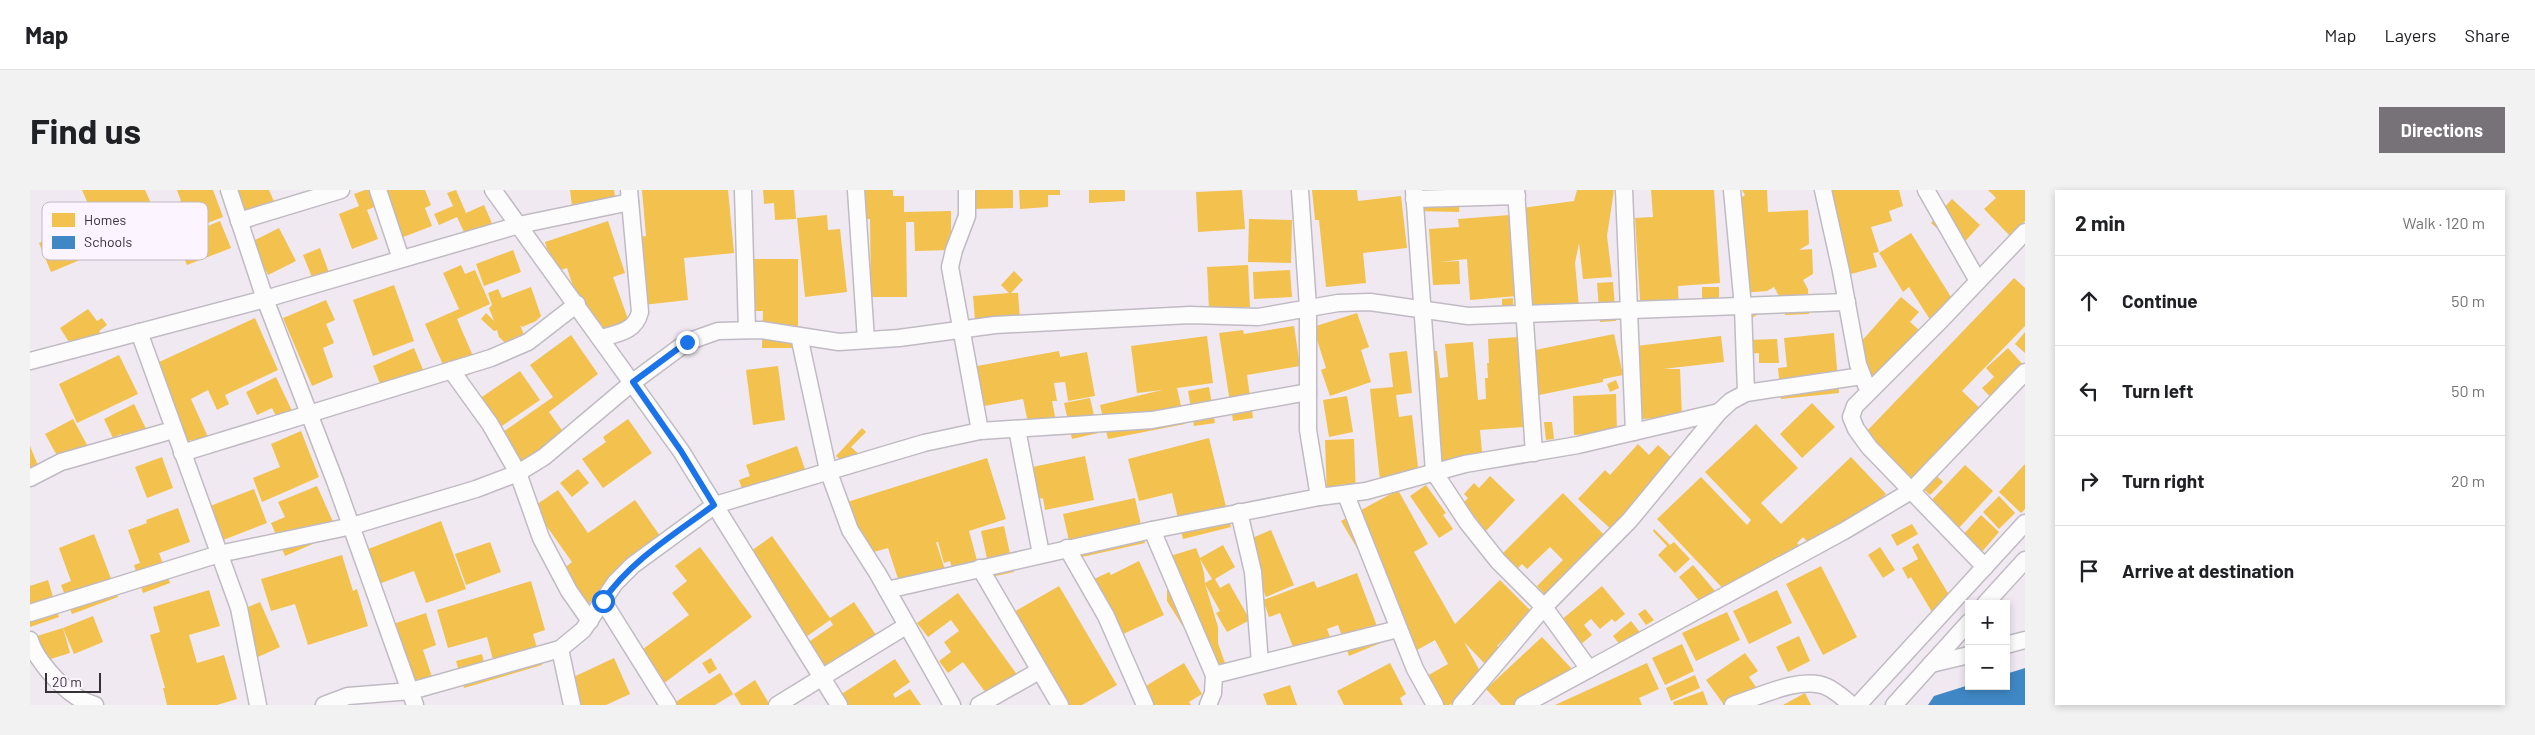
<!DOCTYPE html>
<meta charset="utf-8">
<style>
body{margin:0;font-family:Barlow,sans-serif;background:#f2f2f2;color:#202124}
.controls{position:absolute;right:15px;bottom:15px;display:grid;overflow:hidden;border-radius:0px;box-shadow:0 2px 8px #0003}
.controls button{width:45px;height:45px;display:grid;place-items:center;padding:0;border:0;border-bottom:1px solid #e0e0e0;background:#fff;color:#202124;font:25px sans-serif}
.scale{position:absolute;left:15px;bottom:12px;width:56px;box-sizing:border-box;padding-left:5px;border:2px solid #363137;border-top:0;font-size:14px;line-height:18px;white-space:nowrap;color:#363137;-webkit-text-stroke:4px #fcf4ff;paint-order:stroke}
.stop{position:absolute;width:15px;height:15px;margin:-11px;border:4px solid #1a73e8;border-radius:50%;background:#fff}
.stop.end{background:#1a73e8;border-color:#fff;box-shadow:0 1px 5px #0008}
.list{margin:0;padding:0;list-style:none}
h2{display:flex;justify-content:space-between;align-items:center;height:65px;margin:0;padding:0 20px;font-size:21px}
h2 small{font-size:16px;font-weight:400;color:#757577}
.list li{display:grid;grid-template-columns:32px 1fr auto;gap:15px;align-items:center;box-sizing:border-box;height:90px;padding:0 20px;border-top:1px solid #e0e0e0}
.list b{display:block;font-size:19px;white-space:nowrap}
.list em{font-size:16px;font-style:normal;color:#757577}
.icon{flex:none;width:28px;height:28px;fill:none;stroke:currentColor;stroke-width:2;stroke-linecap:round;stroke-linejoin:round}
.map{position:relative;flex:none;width:1995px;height:515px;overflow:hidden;border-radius:0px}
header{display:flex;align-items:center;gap:30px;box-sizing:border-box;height:70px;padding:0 25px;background:#fff;border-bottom:1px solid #e0e0e0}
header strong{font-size:24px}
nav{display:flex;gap:28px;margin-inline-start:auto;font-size:18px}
.intro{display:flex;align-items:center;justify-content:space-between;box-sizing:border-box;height:120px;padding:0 30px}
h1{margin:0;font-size:35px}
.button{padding:12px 22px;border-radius:0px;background:#777178;color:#fff;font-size:18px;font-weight:700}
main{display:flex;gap:30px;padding:0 30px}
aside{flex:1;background:#fff;border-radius:0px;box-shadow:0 2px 8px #0003}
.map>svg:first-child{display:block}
.homes{fill:#f2c14e;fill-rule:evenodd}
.schools{fill:#3f88c5}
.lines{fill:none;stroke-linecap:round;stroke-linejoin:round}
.minor-casing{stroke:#c0bbc2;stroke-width:19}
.minor{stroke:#fdfcfd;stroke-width:16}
.route{stroke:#1a73e8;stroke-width:6}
.key{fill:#fcf4ff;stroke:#c1bac3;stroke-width:1}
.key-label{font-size:14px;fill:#363137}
</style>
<header>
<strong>Map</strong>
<nav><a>Map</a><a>Layers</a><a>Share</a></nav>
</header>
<div class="intro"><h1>Find us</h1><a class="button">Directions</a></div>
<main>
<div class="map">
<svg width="1995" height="515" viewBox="0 0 1995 515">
<rect width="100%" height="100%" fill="#f0e9f2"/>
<!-- homes -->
<g class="homes">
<polygon points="52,0 115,0 125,22 79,43 71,27 65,30"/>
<polygon points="147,0 183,0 193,27 137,49 131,32 142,28 137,17 151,11"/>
<polygon points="205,0 239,0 246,16 216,28"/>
<polygon points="335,0 346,0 352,14 337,20 348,49 322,59 309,24 329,16 324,4"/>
<polygon points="348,0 395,0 401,15 395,18 402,36 368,49"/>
<polygon points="426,0 436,23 454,15 468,47 441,57 427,27 409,35 404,24 423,16 417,3"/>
<polygon points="540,0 584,0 587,17 543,24"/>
<polygon points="612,0 698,0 704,63 654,68 658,110 613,115 607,47 616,46"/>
<polygon points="733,0 764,0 766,29 745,30 744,13 734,14"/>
<polygon points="830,0 863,0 863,6 874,6 874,22 921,21 921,60 885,61 884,32 876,32 877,107 841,107 840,29 831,29"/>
<polygon points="941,0 983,0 983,18 942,19"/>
<polygon points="989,0 1030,0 1030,5 1018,5 1018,17 990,19"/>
<polygon points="1059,0 1095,0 1095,11 1059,13"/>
<polygon points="1212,0 1215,39 1168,42 1166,2"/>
<polygon points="1282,0 1327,0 1328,11 1371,6 1377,58 1333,63 1336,93 1296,97 1289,30 1285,30"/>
<polygon points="1385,0 1430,0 1429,22 1385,21"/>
<polygon points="1547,0 1584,0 1577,46 1582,87 1553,89 1549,53 1545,73 1550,128 1505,131 1493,18 1544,11"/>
<polygon points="1621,0 1684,0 1690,93 1648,96 1649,122 1611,125 1605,28 1623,27"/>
<polygon points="1712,0 1737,0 1738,22 1778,20 1779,54 1769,60 1782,59 1783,84 1773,90 1778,99 1779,124 1755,125 1754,115 1743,115 1717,131 1727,107 1749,106 1744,97 1737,101 1712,103 1706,11 1715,5"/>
<polygon points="1795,0 1869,0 1873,16 1859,21 1862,31 1841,37 1849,62 1843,63 1847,77 1817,85"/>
<polygon points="1958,0 1995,0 1995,31 1980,46 1954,19 1966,8"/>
<polygon points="1922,9 1950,35 1929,58 1901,33"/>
<polygon points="797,25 798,40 810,39 817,102 775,107 767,28"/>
<polygon points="1480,25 1487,106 1440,110 1437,69 1409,72 1429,71 1430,94 1403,95 1399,39 1429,37 1428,29"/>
<polygon points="1219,29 1262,30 1261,73 1218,72"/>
<polygon points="190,31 201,58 157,75 146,49"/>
<polygon points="578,31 595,83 583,87 604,146 572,157 559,118 551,121 537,78 524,82 515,52"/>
<polygon points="51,36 62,65 21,82 9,53"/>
<polygon points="249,38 266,71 238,85 221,52"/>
<polygon points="1881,43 1926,115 1901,131 1879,97 1873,102 1849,63"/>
<polygon points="290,58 302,91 286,97 273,65"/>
<polygon points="483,60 491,82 454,96 446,74"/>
<polygon points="724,69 768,69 768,158 732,158 733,121 724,121"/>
<polygon points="431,75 435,84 445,80 460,114 427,129 449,180 421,193 395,134 429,119 413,83"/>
<polygon points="1218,75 1220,117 1179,119 1177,77"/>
<polygon points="1260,80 1262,107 1224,109 1223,82"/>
<polygon points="984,81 993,90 981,103 988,103 991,141 946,143 943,106 979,103 971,95"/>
<polygon points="1984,88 1995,98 1995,136 1932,201 1961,229 1907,286 1913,292 1900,305 1835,243"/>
<polygon points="1583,92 1586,131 1570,132 1567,93"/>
<polygon points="364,95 384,151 343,166 323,110"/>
<polygon points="501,97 511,126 506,131 492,137 490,135 500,159 487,164 469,147 467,140 464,141 451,129 456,123 464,131 459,118 462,115 458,103 468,99 472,108"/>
<polygon points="1672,97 1689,97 1689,120 1672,119"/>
<polygon points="1871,107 1889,122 1880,132 1898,148 1843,200 1820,164"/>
<polygon points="1483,108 1484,127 1472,127 1472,109"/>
<polygon points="296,110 305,130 296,134 304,153 293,158 303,187 282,196 253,128"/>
<polygon points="58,119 67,131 72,128 77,135 69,141 72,146 46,163 30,138"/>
<polygon points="1327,123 1339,157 1331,160 1341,192 1300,206 1291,180 1296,178 1283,137"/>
<polygon points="225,128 248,180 195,205 199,214 187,220 178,200 161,209 182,256 167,262 161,250 151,254 116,178"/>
<polygon points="1264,136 1270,176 1217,185 1223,228 1203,231 1189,143 1213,140 1214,144"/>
<polygon points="1995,142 1995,163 1985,154"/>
<polygon points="1804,143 1809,203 1751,209 1748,178 1757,177 1754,148"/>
<polygon points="1584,144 1593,185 1573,189 1573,192 1509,205 1500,161"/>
<polygon points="541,145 568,184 519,222 541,253 491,289 463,249 523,207 500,175"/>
<polygon points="1177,146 1183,193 1147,198 1155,234 1078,249 1070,215 1132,200 1107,203 1101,156"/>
<polygon points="1691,146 1694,172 1633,179 1650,179 1652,226 1612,229 1606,156"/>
<polygon points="1488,147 1493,237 1450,240 1453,273 1410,277 1401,161 1407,161 1410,188 1418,187 1415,154 1443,152 1448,210 1456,209 1455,188 1458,188 1457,173 1459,173 1458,149"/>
<polygon points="1747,149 1749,173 1729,173 1729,163 1719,164 1718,150"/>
<polygon points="384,158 396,187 354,204 343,176"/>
<polygon points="1978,158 1995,177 1964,211 1952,198 1964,187 1956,178"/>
<polygon points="1029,161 1030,167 1057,162 1065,206 1038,211 1035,192 1024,193 1027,211 1022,211 1028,242 1001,247 993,209 954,216 947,176"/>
<polygon points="1377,161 1382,203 1366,205 1369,227 1382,225 1389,286 1350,290 1340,199 1363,197 1359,163"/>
<polygon points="89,165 108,204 47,233 29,194"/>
<polygon points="748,176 755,230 723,235 716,180"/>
<polygon points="490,181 510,210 466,240 446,211"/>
<polygon points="246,187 263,223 248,230 242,218 227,225 216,202"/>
<polygon points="1586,190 1589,198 1580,202 1577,194"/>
<polygon points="1179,197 1185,233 1164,236 1158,201"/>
<polygon points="1586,204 1587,243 1544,245 1543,206"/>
<polygon points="1317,206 1323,242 1299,247 1293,210"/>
<polygon points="1060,208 1068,243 1042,249 1034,213"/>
<polygon points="1782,213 1805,237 1772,268 1750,244"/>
<polygon points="104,214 118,243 95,254 91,244 83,248 74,229"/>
<polygon points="43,229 62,264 34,278 15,244"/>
<polygon points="598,229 622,263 573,298 552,269 576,252 573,247"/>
<polygon points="1514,232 1522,232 1524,249 1516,250"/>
<polygon points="1726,234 1768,278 1731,313 1751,334 1821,267 1856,304 1806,350 1782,357 1773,347 1767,353 1776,363 1756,365 1715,405 1709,399 1701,407 1627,329 1671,287 1717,335 1721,330 1675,282"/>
<polygon points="832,238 836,242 821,257 835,270 823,282 806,266"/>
<polygon points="271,241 289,287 232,312 223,288 250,277 241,254"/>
<polygon points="1179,248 1201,337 1153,349 1142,303 1109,311 1098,269"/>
<polygon points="1324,249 1326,307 1297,308 1295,250"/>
<polygon points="1608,254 1619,265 1628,255 1647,273 1583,341 1548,309 1575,280 1580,285"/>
<polygon points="0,256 11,283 0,288"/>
<polygon points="767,256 779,291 717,314 709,290 720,286 716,275"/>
<polygon points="1055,266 1064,310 1015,320 1013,308 1000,311 993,279"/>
<polygon points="132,267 143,298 117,308 105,277"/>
<polygon points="957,268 976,329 939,341 951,385 925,391 920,371 914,373 908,352 906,352 917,386 872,401 858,358 840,363 827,353 814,313"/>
<polygon points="1995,274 1995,319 1991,323 1969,302"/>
<polygon points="1935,275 1963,301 1927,340 1898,314"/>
<polygon points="548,279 559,293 542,307 530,293"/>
<polygon points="1460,286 1485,310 1454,343 1428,318 1438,308 1434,304 1444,293 1449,298"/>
<polygon points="1396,295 1416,323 1413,325 1423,339 1409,348 1380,306"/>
<polygon points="287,296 308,343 255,366 241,333 255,327 248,312"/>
<polygon points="224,299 237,333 188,352 175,318"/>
<polygon points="528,300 558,343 605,310 637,356 558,414 533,379 542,372 503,317"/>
<polygon points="1368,300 1398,354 1384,362 1425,434 1470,390 1502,422 1467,456 1472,461 1457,476 1434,452 1457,494 1419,515 1401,515 1388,491 1418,474 1405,450 1380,464 1338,377 1311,331"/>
<polygon points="1533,303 1581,352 1521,411 1507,396 1533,370 1520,357 1497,379 1492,374 1481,385 1466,370"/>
<polygon points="1969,306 1985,323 1969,339 1953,322"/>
<polygon points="1105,308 1115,353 1043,369 1033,324"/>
<polygon points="148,318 160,352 129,363 140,393 113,403 104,375 110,373 98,340 117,333 116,330"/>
<polygon points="1951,325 1969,342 1950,364 1931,347"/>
<polygon points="411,331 436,399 396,413 384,381 346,395 333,361"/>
<polygon points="1882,334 1888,344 1867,356 1861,345"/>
<polygon points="974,336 984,382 961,387 951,341"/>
<polygon points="1624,339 1640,355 1644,352 1660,369 1645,383 1628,365 1637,356 1623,341"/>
<polygon points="1241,340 1264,395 1236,407 1213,352"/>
<polygon points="64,344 88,407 42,424 31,395 41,391 29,358"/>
<polygon points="742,346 800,428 824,412 854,457 795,488 773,456 803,435 800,430 773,449 714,366"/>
<polygon points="460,352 471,382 436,395 425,364"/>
<polygon points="1888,353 1925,415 1905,427 1881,387 1878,389 1872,378 1888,369 1882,357"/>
<path d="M1193,355L1205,377L1185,389L1190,398L1199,393L1220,430L1197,442L1186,423L1190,421L1175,394L1188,437V453L1198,482V491H1183L1174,470L1137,411V367L1166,358L1170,368ZM1170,369L1182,389L1175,393L1174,383Z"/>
<polygon points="670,357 722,427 633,494 609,462 659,425 642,403 657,391 645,376"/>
<polygon points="1850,357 1865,380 1853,388 1838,365"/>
<polygon points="312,365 323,401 327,399 338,436 278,455 265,414 241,421 231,389"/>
<polygon points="1109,371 1134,425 1078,451 1052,395 1079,382 1081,385"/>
<polygon points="1663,375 1690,407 1676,419 1649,387"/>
<polygon points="1791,376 1827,447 1793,465 1756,394"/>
<polygon points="1327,383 1353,452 1319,466 1308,435 1297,439 1305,460 1269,473 1250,423 1239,427 1233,410 1284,391 1287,398"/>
<polygon points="18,390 29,427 0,437 0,396"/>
<polygon points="501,391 515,440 503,444 512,475 434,498 426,471 452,464 454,473 463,470 457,447 418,458 407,420"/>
<polygon points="1029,396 1087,495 1052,515 1029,515 977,426"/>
<polygon points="1572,396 1595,424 1585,432 1582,429 1570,439 1561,429 1554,435 1562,445 1550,455 1530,431"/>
<polygon points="179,400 190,436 159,445 167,473 194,465 207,509 187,515 137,515 133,498 135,498 120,445 130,442 123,417"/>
<polygon points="1747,400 1762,433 1719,454 1703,421"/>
<polygon points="928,403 993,493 964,514 933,472 918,483 909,471 921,462 914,452 929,441 921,430 898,447 887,433"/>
<polygon points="230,412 250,457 221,470 201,424"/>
<polygon points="1615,419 1624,430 1616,435 1608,424"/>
<polygon points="1697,422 1710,450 1666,471 1652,443"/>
<polygon points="396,423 406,455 393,460 405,496 382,503 360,435"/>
<polygon points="63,426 73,452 44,464 33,438"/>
<polygon points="1601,431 1612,445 1594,460 1583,446"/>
<polygon points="33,438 40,463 14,471 7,446"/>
<polygon points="1769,446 1780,471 1758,482 1746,457"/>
<polygon points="1512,447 1542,479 1505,513 1508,515 1471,515 1456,499"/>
<polygon points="1652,454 1664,481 1635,495 1622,468"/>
<polygon points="1715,463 1728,481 1719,487 1726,497 1701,515 1694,515 1676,490"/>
<polygon points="584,468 600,504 576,515 549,515 537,490"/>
<polygon points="681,468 687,479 679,484 672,473"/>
<polygon points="865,469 880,492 863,504 865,508 880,499 891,515 809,515 804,509"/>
<polygon points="1154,473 1172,504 1159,512 1161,515 1111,515 1104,503"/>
<polygon points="1360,473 1376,504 1370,508 1373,515 1314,515 1307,501"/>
<polygon points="1617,473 1629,499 1609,508 1612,515 1525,515"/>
<polygon points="690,483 703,504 685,515 641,515"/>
<polygon points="1665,485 1670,498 1641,511 1636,498"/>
<polygon points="725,490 740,515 711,515 704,504"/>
<polygon points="1260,495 1267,515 1237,515 1233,504"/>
<polygon points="1673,501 1678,515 1644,515 1643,512"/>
<polygon points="1775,503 1781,515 1753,515"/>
</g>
<!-- schools -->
<polygon class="schools" points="1995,478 1995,515 1898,515 1904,506 1939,495 1976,496 1976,484"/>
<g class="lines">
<defs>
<g id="minor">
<polyline points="199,0 235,109 305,291 385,515"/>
<polyline points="348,0 371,69"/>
<polyline points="463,0 651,261 809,515"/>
<polyline points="713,0 717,140"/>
<polyline points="826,0 836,150"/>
<polyline points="937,0 937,26 924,60 920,77 950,241"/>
<polyline points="1384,0 1404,282 1437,332 1468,371 1514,417 1559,479"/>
<polyline points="1486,0 1504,263"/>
<polyline points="1594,0 1604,242"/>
<polyline points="1702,0 1713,117 1716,203"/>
<polyline points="1793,0 1811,81 1828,174 1836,195"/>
<polyline points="1896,0 1948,91"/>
<polyline points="1384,9 1487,6"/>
<polyline points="209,31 311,0"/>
<polyline points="109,142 209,418 228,515"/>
<polyline points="769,146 798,280 820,340 848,384 922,515"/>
<path d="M571,148C588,143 605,142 610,122L599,0"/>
<polyline points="0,171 235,109 489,35 600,12"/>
<polyline points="421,180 460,234 488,283 511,348 539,401 560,431"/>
<polyline points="1278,202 1278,240 1289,307 1336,301 1435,274 1548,255 1689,222"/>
<polyline points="987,239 1011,364"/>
<polyline points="152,263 461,168 498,152 547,114"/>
<polyline points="0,288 31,272 143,240"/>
<polyline points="1316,305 1385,479 1405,515"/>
<polyline points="1209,322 1223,382 1230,473"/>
<polyline points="1122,340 1289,307"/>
<polyline points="1037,358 1076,426 1115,515"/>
<polyline points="1955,377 1839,257 1826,239 1821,227 1825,216 1912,129 1995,42"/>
<polyline points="950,378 1030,515"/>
<polyline points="857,400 1122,340 1184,485"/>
<polyline points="573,411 638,515"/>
<polyline points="1955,414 1995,370"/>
<polyline points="0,423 189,364 322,336 446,299 488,283 514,267 603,192 657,152 688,141 731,140 809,152 869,148 965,135 1160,125 1228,127 1308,113 1340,112 1438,126 1817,112"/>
<path d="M0,450C5,469 30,496 47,507C52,511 59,513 65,515"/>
<polyline points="1976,455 1995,450"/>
<polyline points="530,459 542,515"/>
<polyline points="1901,474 1939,465"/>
<polyline points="294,515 318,506 381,501 530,459 553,440 585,393 603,375 685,315 894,253 950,241 1122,230 1278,202 1278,117 1270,0"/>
<polyline points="747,515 876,436"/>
<polyline points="949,515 1009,481"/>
<polyline points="1178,515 1183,503 1184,485 1368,439"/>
<polyline points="1431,515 1514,417 1600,330 1689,222 1701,211 1716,203 1832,186"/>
<polyline points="1493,515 1814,341 1881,301 1995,182"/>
<path d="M1703,515C1728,507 1772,485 1797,497C1806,501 1814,509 1822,515"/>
<polyline points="1828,515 1995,333"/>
<polyline points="1864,515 1939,432"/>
</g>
</defs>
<!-- minor casing -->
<use href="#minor" class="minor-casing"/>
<!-- minor -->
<use href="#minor" class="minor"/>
</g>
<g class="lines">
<!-- route -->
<path class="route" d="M573,411C601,370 645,344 684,315L651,261L603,192L657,152"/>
</g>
<!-- legend -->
<rect x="12" y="12" width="166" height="58" rx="8" class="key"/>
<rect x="22" y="23" width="23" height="14" fill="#f2c14e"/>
<rect x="22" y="46" width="23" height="13" fill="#3f88c5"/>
<g class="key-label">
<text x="54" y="35">Homes</text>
<text x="54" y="57">Schools</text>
</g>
</svg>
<div class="controls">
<button>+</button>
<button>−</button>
</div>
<div class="scale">20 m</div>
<div class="stop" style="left:573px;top:411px"></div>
<div class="stop end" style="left:657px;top:152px"></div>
</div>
<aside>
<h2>2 min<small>Walk · 120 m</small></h2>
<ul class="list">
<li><svg class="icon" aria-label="ahead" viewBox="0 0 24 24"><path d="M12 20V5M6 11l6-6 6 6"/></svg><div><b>Continue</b></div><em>50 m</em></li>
<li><svg class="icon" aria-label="left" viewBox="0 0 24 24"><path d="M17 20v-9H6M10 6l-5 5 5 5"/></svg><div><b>Turn left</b></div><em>50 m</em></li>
<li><svg class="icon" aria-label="right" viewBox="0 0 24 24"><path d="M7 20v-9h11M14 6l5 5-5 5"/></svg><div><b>Turn right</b></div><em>20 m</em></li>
<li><svg class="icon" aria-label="arrive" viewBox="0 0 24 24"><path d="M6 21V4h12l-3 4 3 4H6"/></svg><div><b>Arrive at destination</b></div></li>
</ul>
</aside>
</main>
